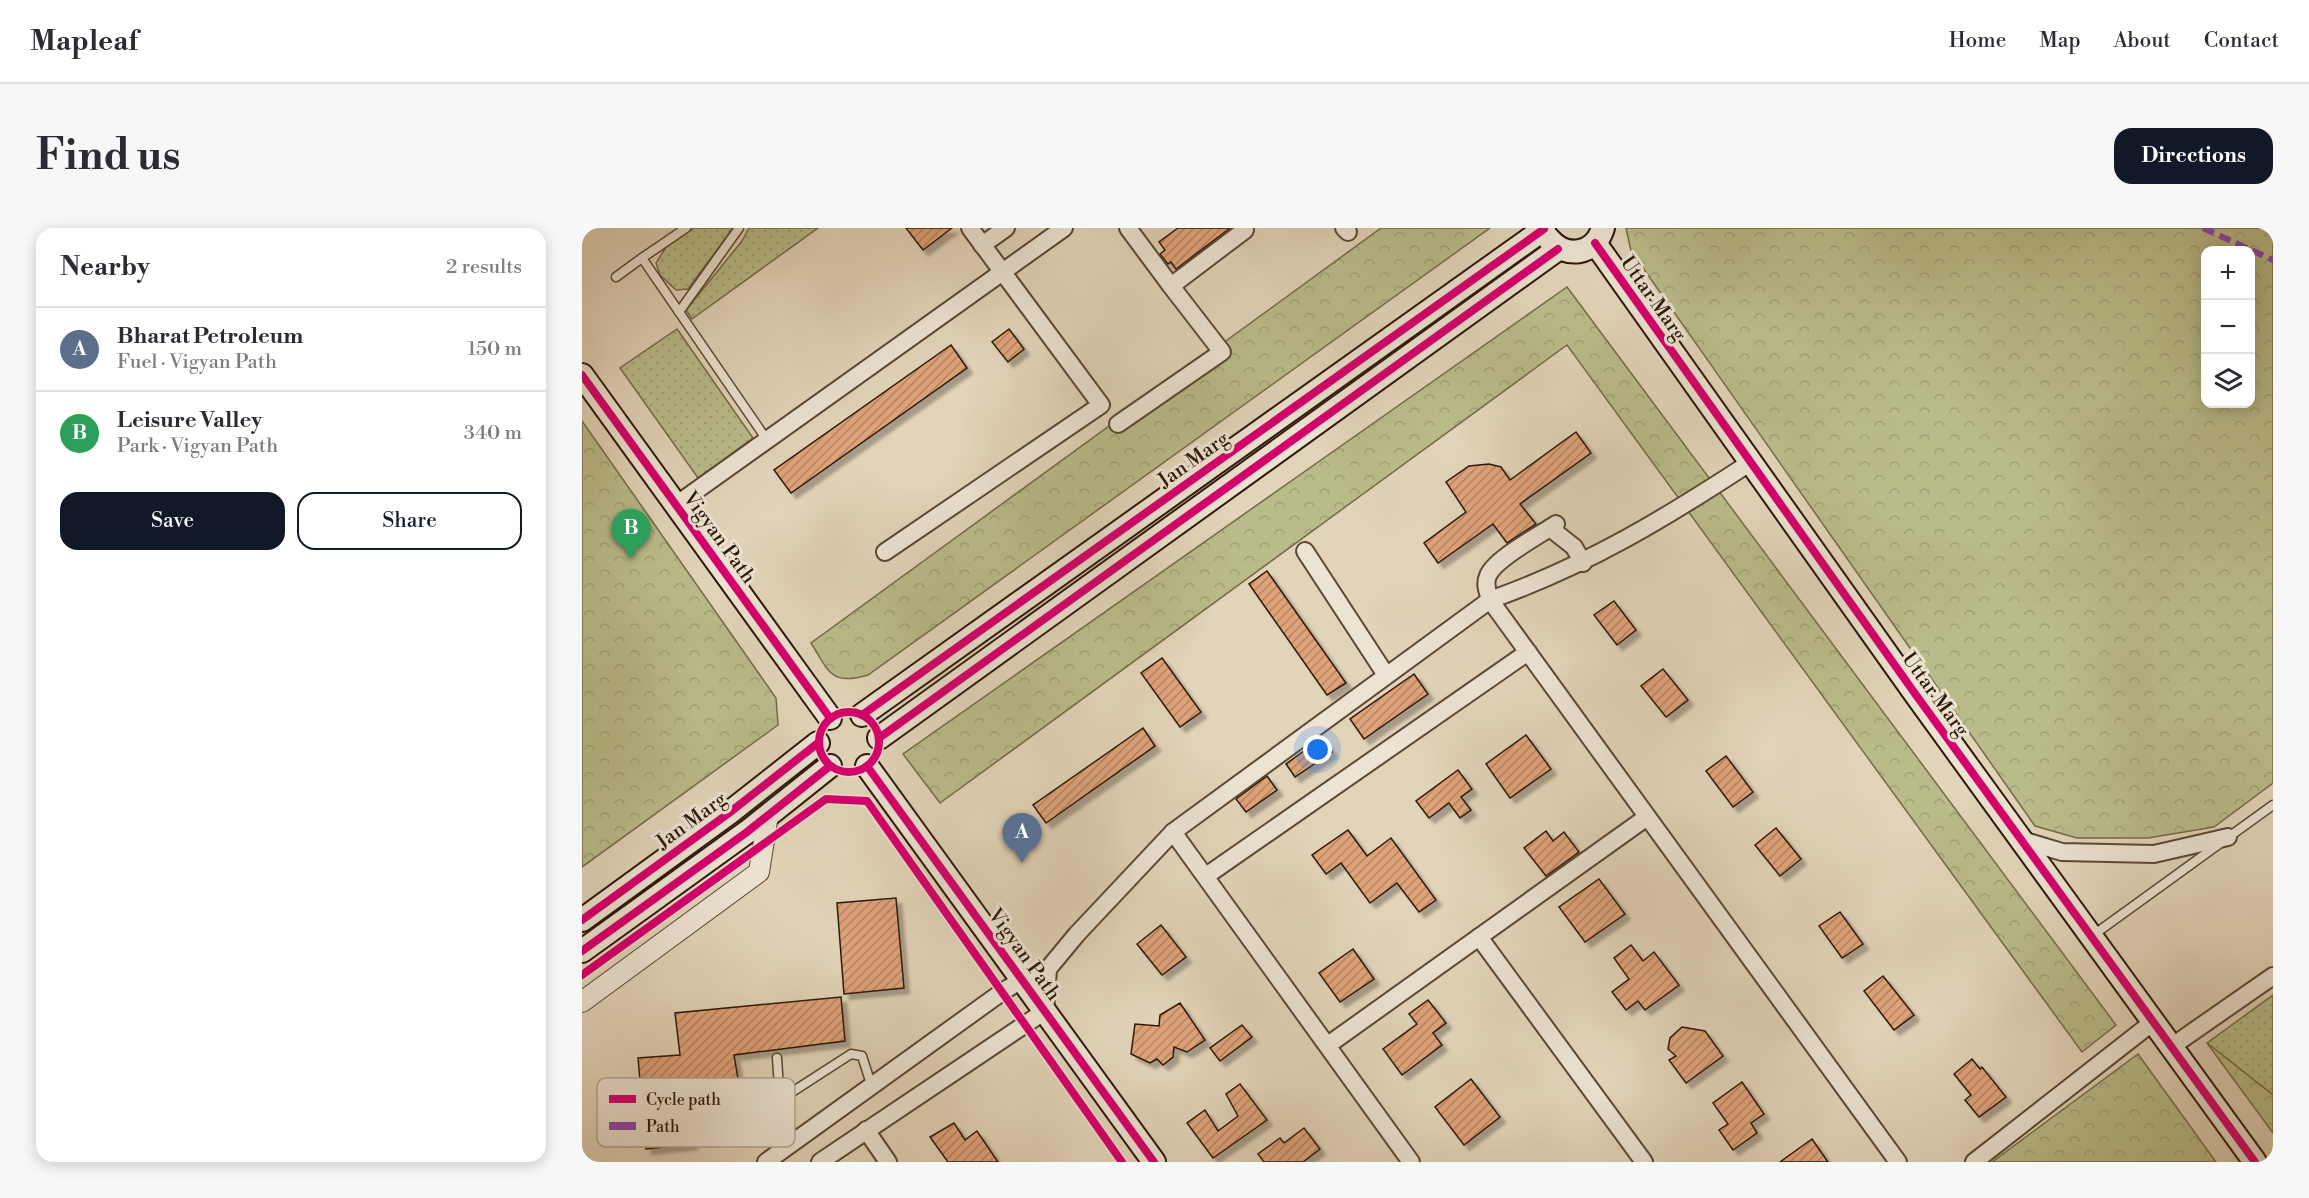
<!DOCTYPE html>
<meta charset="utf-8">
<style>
body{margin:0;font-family:"Libre Bodoni",serif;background:#f7f7f7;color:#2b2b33}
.controls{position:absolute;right:18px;top:18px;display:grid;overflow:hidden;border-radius:12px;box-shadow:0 3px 15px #0003}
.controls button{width:54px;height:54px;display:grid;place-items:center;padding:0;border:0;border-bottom:2px solid #e1e1e2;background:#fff;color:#2b2b33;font:30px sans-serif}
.you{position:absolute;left:736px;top:522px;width:21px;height:21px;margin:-15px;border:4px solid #fff;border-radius:50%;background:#1a73e8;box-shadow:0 0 0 9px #1a73e833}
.badge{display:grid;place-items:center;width:39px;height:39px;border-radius:50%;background:#111827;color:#fff;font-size:20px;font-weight:700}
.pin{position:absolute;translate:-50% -50px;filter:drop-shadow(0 2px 3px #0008)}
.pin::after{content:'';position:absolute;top:32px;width:21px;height:18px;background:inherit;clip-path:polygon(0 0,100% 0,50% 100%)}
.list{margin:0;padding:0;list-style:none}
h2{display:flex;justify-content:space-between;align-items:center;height:78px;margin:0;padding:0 24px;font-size:26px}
h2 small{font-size:20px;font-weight:400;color:#7c7c81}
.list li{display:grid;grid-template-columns:39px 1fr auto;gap:18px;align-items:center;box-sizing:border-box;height:84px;padding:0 24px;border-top:2px solid #e1e1e2}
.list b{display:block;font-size:22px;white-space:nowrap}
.list p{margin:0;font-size:20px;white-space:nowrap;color:#7c7c81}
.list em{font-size:20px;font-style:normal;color:#7c7c81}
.actions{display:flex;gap:12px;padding:18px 24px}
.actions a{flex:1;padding:14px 0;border:2px solid #111827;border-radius:18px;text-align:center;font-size:21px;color:#111827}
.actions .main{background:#111827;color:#fff}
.icon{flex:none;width:33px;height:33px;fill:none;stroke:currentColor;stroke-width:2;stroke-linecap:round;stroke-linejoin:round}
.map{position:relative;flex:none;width:1691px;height:934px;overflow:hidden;border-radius:18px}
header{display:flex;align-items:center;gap:36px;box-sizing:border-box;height:84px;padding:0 30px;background:#fff;border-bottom:2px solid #e1e1e2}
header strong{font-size:28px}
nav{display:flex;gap:33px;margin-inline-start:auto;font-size:21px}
.intro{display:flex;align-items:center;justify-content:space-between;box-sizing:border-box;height:144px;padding:0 36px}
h1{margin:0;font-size:42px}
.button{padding:15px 27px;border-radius:18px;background:#111827;color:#fff;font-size:21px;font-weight:700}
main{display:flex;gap:36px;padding:0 36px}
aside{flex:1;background:#fff;border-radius:18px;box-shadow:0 3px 15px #0003}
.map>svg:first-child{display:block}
.grass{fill:url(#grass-dots);stroke:#746a49;stroke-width:1.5}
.forest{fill:url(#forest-crowns);stroke:#746a49;stroke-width:1.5;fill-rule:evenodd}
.building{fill:url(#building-hatch);stroke:#2d1808;stroke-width:1.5;filter:url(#shadow)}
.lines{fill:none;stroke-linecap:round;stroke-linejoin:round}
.service-casing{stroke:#5a4734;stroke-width:11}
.minor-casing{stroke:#5a4734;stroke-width:20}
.tertiary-casing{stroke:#5a4734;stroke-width:22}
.secondary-casing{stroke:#2d1808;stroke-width:26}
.service{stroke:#ece3d2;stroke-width:8}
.minor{stroke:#ece3d2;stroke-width:16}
.tertiary{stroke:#ece3d2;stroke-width:20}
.secondary{stroke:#ece3d2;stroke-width:22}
.quiet{stroke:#8e44ad;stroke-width:6;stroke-dasharray:12 6;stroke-linecap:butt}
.cycleway-casing{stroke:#ece3d2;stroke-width:11}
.cycleway{stroke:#d6006c;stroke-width:8}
.labels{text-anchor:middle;stroke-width:6;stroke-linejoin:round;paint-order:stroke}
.street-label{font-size:20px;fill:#2d1808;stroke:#ece3d2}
.key{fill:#ece3d2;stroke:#b3a695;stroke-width:1.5}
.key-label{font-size:16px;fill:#2d1808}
</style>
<header>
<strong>Mapleaf</strong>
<nav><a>Home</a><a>Map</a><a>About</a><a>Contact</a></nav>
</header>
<div class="intro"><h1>Find us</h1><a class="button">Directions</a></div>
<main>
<aside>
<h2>Nearby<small>2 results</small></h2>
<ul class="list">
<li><span class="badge" style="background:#5c6f8a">A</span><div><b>Bharat Petroleum</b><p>Fuel · Vigyan Path</p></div><em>150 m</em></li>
<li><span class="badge" style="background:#2e9e5b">B</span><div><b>Leisure Valley</b><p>Park · Vigyan Path</p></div><em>340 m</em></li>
</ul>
<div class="actions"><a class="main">Save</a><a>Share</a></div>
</aside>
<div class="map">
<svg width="1691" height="934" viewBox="0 0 1691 934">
<defs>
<pattern id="grass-dots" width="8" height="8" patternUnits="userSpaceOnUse" patternTransform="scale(1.5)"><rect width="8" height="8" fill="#babb8a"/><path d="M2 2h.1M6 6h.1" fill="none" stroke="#a0a076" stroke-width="1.8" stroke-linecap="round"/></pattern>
<pattern id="forest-crowns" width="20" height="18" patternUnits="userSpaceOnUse" patternTransform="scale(1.5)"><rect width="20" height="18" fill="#babb8a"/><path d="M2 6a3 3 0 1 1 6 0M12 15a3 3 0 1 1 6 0" fill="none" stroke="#a0a076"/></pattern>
<pattern id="building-hatch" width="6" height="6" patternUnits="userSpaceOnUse" patternTransform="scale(1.5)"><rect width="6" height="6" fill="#dfa37a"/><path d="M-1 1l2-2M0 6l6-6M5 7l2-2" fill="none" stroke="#b58462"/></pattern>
<filter id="shadow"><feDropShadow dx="5.5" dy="5.5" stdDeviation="1.5" flood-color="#0004"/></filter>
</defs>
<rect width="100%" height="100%" fill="#e2d4b9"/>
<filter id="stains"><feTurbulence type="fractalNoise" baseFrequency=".00333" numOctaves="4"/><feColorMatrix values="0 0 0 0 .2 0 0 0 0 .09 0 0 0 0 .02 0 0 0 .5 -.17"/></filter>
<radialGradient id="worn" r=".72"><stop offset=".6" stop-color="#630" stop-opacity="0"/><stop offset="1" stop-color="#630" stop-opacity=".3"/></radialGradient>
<!-- grass -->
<g class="grass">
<polygon points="112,0 151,0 106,61 94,62 78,47 74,35 84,19"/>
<polygon points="167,0 236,0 110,91 104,82 160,13"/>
<polygon points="95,101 171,210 116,250 38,140"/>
<polygon points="1691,767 1691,867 1625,815"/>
</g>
<!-- forest -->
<g class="forest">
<path d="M799,0H908L286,447C249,458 247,444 229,415Z"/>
<path d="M1044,0H1691V555L1632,599L1566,610H1495L1453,598L1049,23ZM1624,22H1668V176H1624Z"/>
<polygon points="985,59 1534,797 1500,824 985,117 358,575 321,526"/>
<polygon points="0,193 194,470 196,497 0,639"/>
<polygon points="1625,815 1691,867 1691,905"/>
<polygon points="1556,826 1634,934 1410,934"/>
</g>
<!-- building -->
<g class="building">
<polygon points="324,0 370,0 341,22"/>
<polygon points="596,0 648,0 594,41 589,34 586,36 578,26 583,22 577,14"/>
<polygon points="427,101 442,121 426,134 410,114"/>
<polygon points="369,117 385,140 209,265 192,242"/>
<polygon points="994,204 1009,225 938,276 954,296 925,315 911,296 856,335 842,315 884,284 864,254 887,238 907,236 919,239 928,252"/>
<polygon points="685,343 764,455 745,467 667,356"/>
<polygon points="1032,373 1054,402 1035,417 1012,387"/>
<polygon points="580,430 619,484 598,499 559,445"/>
<polygon points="1081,441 1106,472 1084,489 1059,458"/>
<polygon points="832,446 846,466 782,511 768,491"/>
<polygon points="561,500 573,518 464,595 451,577"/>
<polygon points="944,507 969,541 928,570 904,536"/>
<polygon points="740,510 750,524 713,549 704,536"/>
<polygon points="1144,528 1171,564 1151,579 1124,543"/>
<polygon points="876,542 890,561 879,569 889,582 878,590 867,575 847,590 834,573"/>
<polygon points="685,548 695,562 664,584 654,571"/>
<polygon points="1194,600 1219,631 1198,648 1173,617"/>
<polygon points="766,602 785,628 809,610 854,672 837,684 815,655 788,675 759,635 744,646 730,627"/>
<polygon points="964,603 971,613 982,604 997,624 964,648 942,620"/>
<polygon points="1017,651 1043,686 1003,714 977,679"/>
<polygon points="314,670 322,760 262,766 255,675"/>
<polygon points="1258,684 1281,716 1260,730 1237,698"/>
<polygon points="579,697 604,729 580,747 555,716"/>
<polygon points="1049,717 1061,733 1072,724 1097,757 1063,782 1056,773 1044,782 1030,764 1047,751 1032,730"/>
<polygon points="771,721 792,751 758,774 737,745"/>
<polygon points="1301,748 1332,787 1312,802 1282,763"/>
<polygon points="259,769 263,813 152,827 157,857 104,864 110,916 64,921 56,830 98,827 93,785"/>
<polygon points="846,772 864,795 851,805 860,817 820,847 801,821 835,796 827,786"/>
<polygon points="598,775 623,812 605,824 592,819 591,829 581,837 575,831 568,835 549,826 553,796 577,798 578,787"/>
<polygon points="660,797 670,809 638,833 628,820"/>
<polygon points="1100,799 1123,803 1141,828 1104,855 1087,832 1094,828 1086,821 1088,810"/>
<polygon points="1390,831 1398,841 1400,839 1424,869 1397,889 1383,872 1389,867 1372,846"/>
<polygon points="889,851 918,889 882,917 853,879"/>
<polygon points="1160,854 1182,886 1169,895 1175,905 1151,922 1137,902 1146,896 1131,875"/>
<polygon points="658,856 685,892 631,930 605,895 623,882 636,903 656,888 644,866"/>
<polygon points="372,895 383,912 395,903 416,934 366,934 348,909"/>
<polygon points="722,900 738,921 721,934 682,934 676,926 698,910 702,915"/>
<polygon points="1230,911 1246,934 1198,934"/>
</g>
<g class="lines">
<defs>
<g id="service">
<polyline points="104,0 60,30 185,212"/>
<polyline points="34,49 60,30"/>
<polyline points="97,84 157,0"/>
<polyline points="1510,708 1691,577"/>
<polyline points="195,830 201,921"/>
<polyline points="119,910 145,906 269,826 280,828 289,856"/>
</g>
<g id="minor">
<polyline points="546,0 589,58 663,2"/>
<polyline points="762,0 766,4"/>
<polyline points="400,17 424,0"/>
<polyline points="536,196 640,124 589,58"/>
<polyline points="94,277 482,0"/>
<path d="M974,296C958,307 912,331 906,348C902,356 906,364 908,372L1316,934"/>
<polyline points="968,300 992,319 1001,335"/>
<polyline points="723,323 804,447"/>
<polyline points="303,324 519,177 388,0"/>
<polyline points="591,604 829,934"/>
<polyline points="1440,612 1480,624 1572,626 1646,609"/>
<polyline points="624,648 946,424"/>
<polyline points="897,709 1062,934"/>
<polyline points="746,817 1065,589"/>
<polyline points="1589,819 1691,748"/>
<polyline points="284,902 306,934"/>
<path d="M184,934L420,764L446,748L466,741L495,706L591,604L908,372C1006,337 1082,291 1169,234"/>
<polyline points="238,934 463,783 466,741"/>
<polyline points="1392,934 1571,794"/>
</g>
<polyline id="tertiary" points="0,774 177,644 186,587"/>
<g id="secondary">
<path d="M967,11C984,31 1013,27 1021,0"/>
<polyline points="1013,15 1334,467 1673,934"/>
<polyline points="0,147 248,490"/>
<polyline points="280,487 962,1"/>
<polyline points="297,510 976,21"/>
<polyline points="285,538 572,934"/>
<polyline points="0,692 147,585 236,515"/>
<polyline points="0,723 165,604 248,538"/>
</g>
</defs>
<!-- service casing -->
<use href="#service" class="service-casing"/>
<!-- minor casing -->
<use href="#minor" class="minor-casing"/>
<!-- tertiary casing -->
<use href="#tertiary" class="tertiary-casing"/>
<!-- secondary casing -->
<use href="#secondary" class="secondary-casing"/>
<!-- service -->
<use href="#service" class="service"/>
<!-- minor -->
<use href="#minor" class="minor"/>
<!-- tertiary -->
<use href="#tertiary" class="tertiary"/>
<!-- secondary -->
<use href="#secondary" class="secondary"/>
<!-- quiet -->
<polyline class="quiet" points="1621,0 1691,32"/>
<defs>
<g id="cycleway">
<polyline points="1013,15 1334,467 1673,934"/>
<polyline points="0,147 248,490"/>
<circle cx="267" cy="514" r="30"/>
<polyline points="280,487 962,1"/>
<polyline points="297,510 976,21"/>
<polyline points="285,538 572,934"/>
<polyline points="0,692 147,585 236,515"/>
<polyline points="0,723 165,604 248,538"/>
<polyline points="0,747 244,571 285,573 540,934"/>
</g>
</defs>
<!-- cycleway casing -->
<use href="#cycleway" class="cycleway-casing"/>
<!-- cycleway -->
<use href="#cycleway" class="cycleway"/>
</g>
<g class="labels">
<!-- street labels -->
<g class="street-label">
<text transform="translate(1072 70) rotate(55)" y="7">Uttar Marg</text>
<text transform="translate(611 231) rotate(-35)" y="7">Jan Marg</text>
<text transform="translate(138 309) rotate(54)" y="7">Vigyan Path</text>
<text transform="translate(1354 466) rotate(54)" y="7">Uttar Marg</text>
<text transform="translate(109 592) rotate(-36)" y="7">Jan Marg</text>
<text transform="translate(443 726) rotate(54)" y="7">Vigyan Path</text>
</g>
</g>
<!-- legend -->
<rect x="15" y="850" width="198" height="69" rx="9" class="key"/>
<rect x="27" y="867" width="27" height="8" fill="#d6006c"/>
<rect x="27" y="894" width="27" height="8" fill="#8e44ad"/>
<g class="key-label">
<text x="64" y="877">Cycle path</text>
<text x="64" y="904">Path</text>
</g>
<rect width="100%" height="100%" filter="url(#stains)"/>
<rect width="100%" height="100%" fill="url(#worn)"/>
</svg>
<div class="controls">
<button>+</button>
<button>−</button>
<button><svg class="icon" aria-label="layers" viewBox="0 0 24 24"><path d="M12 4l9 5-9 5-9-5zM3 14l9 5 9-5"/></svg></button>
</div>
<div class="you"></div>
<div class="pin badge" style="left:440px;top:635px;background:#5c6f8a">A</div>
<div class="pin badge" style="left:49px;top:331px;background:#2e9e5b">B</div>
</div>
</main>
